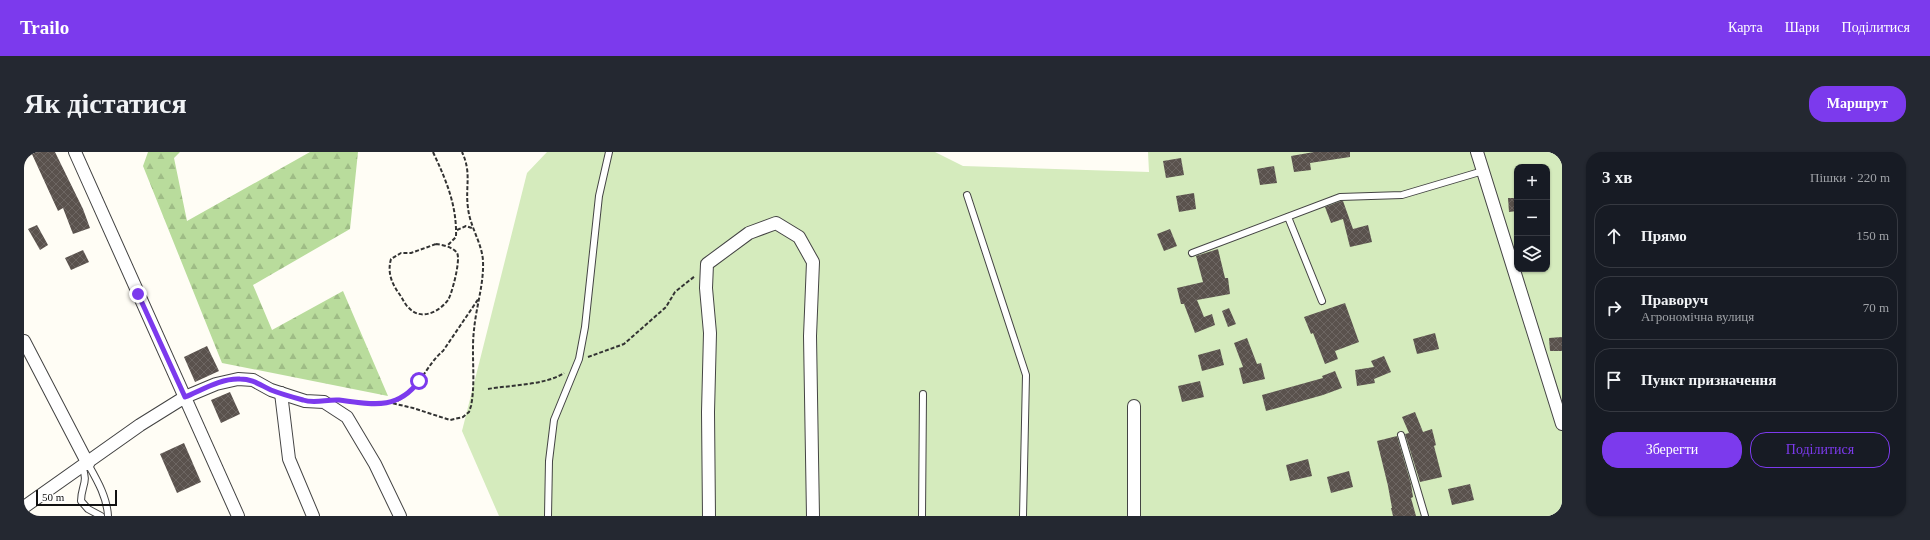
<!DOCTYPE html>
<html lang="uk">
<meta charset="utf-8">
<style>
body{margin:0;font-family:"Times New Roman",serif;background:#242831;color:#f1f3f6}
.controls{position:absolute;right:12px;top:12px;display:grid;overflow:hidden;border-radius:8px;box-shadow:0 1px 3px #0004}
.controls button{width:36px;height:36px;display:grid;place-items:center;padding:0;border:0;border-bottom:1px solid #363941;background:#171b24;color:#f1f3f6;font:20px sans-serif}
.scale{position:absolute;left:12px;bottom:10px;width:81px;box-sizing:border-box;padding-left:4px;border:2px solid #111;border-top:0;font-size:11px;line-height:14px;white-space:nowrap;color:#111;-webkit-text-stroke:3px #fff;paint-order:stroke}
.stop{position:absolute;width:12px;height:12px;margin:-9px;border:3px solid #7c3aed;border-radius:50%;background:#fff}
.stop.end{background:#7c3aed;border-color:#fff;box-shadow:0 1px 4px #0008}
.list{margin:0;padding:0;list-style:none}
h2{display:flex;justify-content:space-between;align-items:center;height:52px;margin:0;padding:0 16px;font-size:17px}
h2 small{font-size:13px;font-weight:400;color:#9ea1a6}
.list li{display:grid;grid-template-columns:26px 1fr auto;gap:12px;align-items:center;box-sizing:border-box;height:64px;margin:0 8px 8px;padding:0 8px;border:1px solid #363941;border-radius:16px}
.list b{display:block;font-size:15px;white-space:nowrap}
.list p{margin:0;font-size:13px;white-space:nowrap;color:#9ea1a6}
.list em{font-size:13px;font-style:normal;color:#9ea1a6}
.actions{display:flex;gap:8px;padding:12px 16px}
.actions a{flex:1;padding:9px 0;border:1px solid #7c3aed;border-radius:16px;text-align:center;font-size:14px;color:#7c3aed}
.actions .main{background:#7c3aed;color:#fff}
.icon{flex:none;width:22px;height:22px;fill:none;stroke:currentColor;stroke-width:2;stroke-linecap:round;stroke-linejoin:round}
.map{position:relative;flex:none;width:1538px;height:364px;overflow:hidden;border-radius:16px}
header{display:flex;align-items:center;gap:24px;box-sizing:border-box;height:56px;padding:0 20px;background:#7c3aed;color:#fff}
header strong{font-size:19px}
nav{display:flex;gap:22px;margin-inline-start:auto;font-size:14px}
.intro{display:flex;align-items:center;justify-content:space-between;box-sizing:border-box;height:96px;padding:0 24px}
h1{margin:0;font-size:28px}
.button{padding:10px 18px;border-radius:16px;background:#7c3aed;color:#fff;font-size:14px;font-weight:700}
main{display:flex;gap:24px;padding:0 24px}
aside{flex:1;background:#171b24;border-radius:16px;box-shadow:0 1px 3px #0004}
.map>svg:first-child{display:block}
.forest{fill:url(#forest-firs)}
.park{fill:#d5ebbd;fill-rule:evenodd}
.building{fill:url(#building-cross-hatch)}
.lines{fill:none;stroke-linecap:round;stroke-linejoin:round}
.lane-casing{stroke:#444;stroke-width:8}
.street-casing{stroke:#444;stroke-width:14}
.path{stroke:#333;stroke-width:2;stroke-dasharray:4 2;stroke-linecap:butt}
.lane{stroke:#fff;stroke-width:6}
.street{stroke:#fff;stroke-width:12}
.route{stroke:#7c3aed;stroke-width:5}
</style>
<header>
<strong>Trailo</strong>
<nav><a>Карта</a><a>Шари</a><a>Поділитися</a></nav>
</header>
<div class="intro"><h1>Як дістатися</h1><a class="button">Маршрут</a></div>
<main>
<div class="map">
<svg width="1538" height="364" viewBox="0 0 1538 364">
<defs>
<pattern id="forest-firs" width="22" height="20" patternUnits="userSpaceOnUse"><rect width="22" height="20" fill="#b9dc9c"/><path d="M5 1l3.5 6h-7zM16 11l3.5 6h-7z" fill="#9ebc85"/></pattern>
<pattern id="building-cross-hatch" width="8" height="8" patternUnits="userSpaceOnUse"><rect width="8" height="8" fill="#5a524d"/><path d="M0 0l8 8M0 8l8-8" fill="none" stroke="#6d6662"/></pattern>
</defs>
<rect width="100%" height="100%" fill="#fffdf5"/>
<!-- forest -->
<polygon class="forest" points="124,0 156,0 150,6 163,69 286,0 334,0 326,77 229,133 248,178 319,139 364,244 198,211 119,14"/>
<!-- park -->
<path class="park" d="M523,0H911L939,14L1125,20L1124,0H1538V364H475L438,279L503,21ZM1493,15H1523V117H1493Z"/>
<!-- building -->
<g class="building">
<polygon points="7,0 31,0 59,57 66,76 49,82 39,56 34,59"/>
<polygon points="1290,0 1326,0 1326,5 1286,11 1287,18 1270,20 1267,4"/>
<polygon points="1157,6 1160,23 1142,26 1139,9"/>
<polygon points="1250,14 1253,31 1236,33 1233,17"/>
<polygon points="1170,41 1172,57 1155,60 1152,44"/>
<polygon points="1484,46 1493,46 1493,59 1485,60"/>
<polygon points="1317,49 1319,49 1329,77 1344,73 1348,90 1326,95 1319,67 1307,71 1301,55"/>
<polygon points="13,73 24,93 16,98 4,77"/>
<polygon points="1146,77 1153,94 1140,99 1133,82"/>
<polygon points="1194,97 1201,126 1204,126 1206,142 1173,148 1180,165 1188,162 1191,173 1171,181 1160,152 1157,152 1153,136 1179,130 1172,104"/>
<polygon points="59,98 65,110 47,118 41,106"/>
<polygon points="1321,151 1335,190 1311,199 1314,207 1301,212 1289,181 1287,182 1280,165"/>
<polygon points="1205,156 1212,172 1204,175 1198,159"/>
<polygon points="1411,181 1415,197 1393,202 1389,187"/>
<polygon points="1538,185 1538,199 1526,199 1525,186"/>
<polygon points="1223,186 1233,212 1237,211 1241,227 1219,232 1215,216 1219,215 1210,191"/>
<polygon points="183,194 195,219 171,230 160,205"/>
<polygon points="1196,197 1200,213 1178,219 1174,203"/>
<polygon points="1360,204 1367,220 1350,227 1351,231 1333,234 1331,218 1350,215 1347,209"/>
<polygon points="1311,219 1318,236 1299,243 1242,259 1238,243 1299,226 1298,224"/>
<polygon points="1176,229 1180,245 1158,250 1154,234"/>
<polygon points="206,240 216,262 197,271 187,248"/>
<polygon points="1391,260 1399,280 1408,277 1412,293 1410,294 1418,325 1396,330 1381,282 1385,281 1378,265"/>
<polygon points="1373,284 1387,332 1389,345 1387,346 1392,364 1369,364 1367,356 1368,356 1364,334 1353,289"/>
<polygon points="160,291 177,330 153,341 136,302"/>
<polygon points="1284,307 1288,324 1266,329 1262,313"/>
<polygon points="1325,319 1329,335 1307,341 1303,325"/>
<polygon points="1446,332 1450,348 1428,353 1424,337"/>
</g>
<g class="lines">
<defs>
<g id="lane">
<polyline points="943,43 1002,223 999,364"/>
<polyline points="1264,65 1298,149"/>
<polyline points="1168,101 1316,45 1378,43 1459,19"/>
<polyline points="1377,283 1401,364"/>
<path d="M64,312C73,328 83,345 84,364"/>
<path d="M58,315C65,330 57,334 57,349L64,357L77,364"/>
<polyline points="524,364 525,309 530,268 555,207 561,175 575,44 585,0"/>
<polyline points="898,364 899,242"/>
</g>
<g id="street">
<polyline points="51,0 214,364"/>
<polyline points="1453,0 1538,272"/>
<polyline points="0,189 64,312"/>
<polyline points="257,241 265,307 289,364"/>
<polyline points="1110,254 1110,364"/>
<polyline points="0,355 116,273 161,245 192,232 214,227 229,228 247,238 281,249 300,250 323,265 351,312 376,364"/>
<polyline points="685,364 684,260 686,181 682,136 683,112 725,81 752,71 775,85 789,110 786,184 789,364"/>
</g>
</defs>
<!-- lane casing -->
<use href="#lane" class="lane-casing"/>
<!-- street casing -->
<use href="#street" class="street-casing"/>
<!-- path -->
<g class="path">
<path d="M409,0C422,28 433,53 432,85L423,94"/>
<polyline points="433,78 442,74 448,76"/>
<path d="M412,92C419,93 429,95 433,101C437,107 428,142 424,148C415,160 397,169 385,156C381,153 379,147 376,143C368,132 363,121 367,107L377,101H387Z"/>
<polyline points="564,205 600,192 642,155 651,140 671,124"/>
<path d="M464,237C487,233 522,233 540,221"/>
<path d="M320,249C331,252 363,253 373,249C379,246 387,238 392,233C401,222 408,208 419,199L455,146"/>
<path d="M363,250L389,256L426,268L439,265L445,260L447,254C452,229 447,203 450,178C452,155 460,132 459,109C458,91 446,75 444,56C441,35 448,21 438,0"/>
</g>
<!-- lane -->
<use href="#lane" class="lane"/>
<!-- street -->
<use href="#street" class="street"/>
</g>
<g class="lines">
<!-- route -->
<path class="route" d="M114,142L161,245C178,238 197,226 216,227C229,227 236,233 247,238C257,242 268,245 279,248C291,252 303,247 315,248C347,252 373,259 395,229"/>
</g>
</svg>
<div class="controls">
<button>+</button>
<button>−</button>
<button><svg class="icon" aria-label="layers" viewBox="0 0 24 24"><path d="M12 4l9 5-9 5-9-5zM3 14l9 5 9-5"/></svg></button>
</div>
<div class="scale">50 m</div>
<div class="stop" style="left:395px;top:229px"></div>
<div class="stop end" style="left:114px;top:142px"></div>
</div>
<aside>
<h2>3 хв<small>Пішки · 220 m</small></h2>
<ul class="list">
<li><svg class="icon" aria-label="ahead" viewBox="0 0 24 24"><path d="M12 20V5M6 11l6-6 6 6"/></svg><div><b>Прямо</b></div><em>150 m</em></li>
<li><svg class="icon" aria-label="right" viewBox="0 0 24 24"><path d="M7 20v-9h11M14 6l5 5-5 5"/></svg><div><b>Праворуч</b><p>Агрономічна вулиця</p></div><em>70 m</em></li>
<li><svg class="icon" aria-label="arrive" viewBox="0 0 24 24"><path d="M6 21V4h12l-3 4 3 4H6"/></svg><div><b>Пункт призначення</b></div></li>
</ul>
<div class="actions"><a class="main">Зберегти</a><a>Поділитися</a></div>
</aside>
</main>
